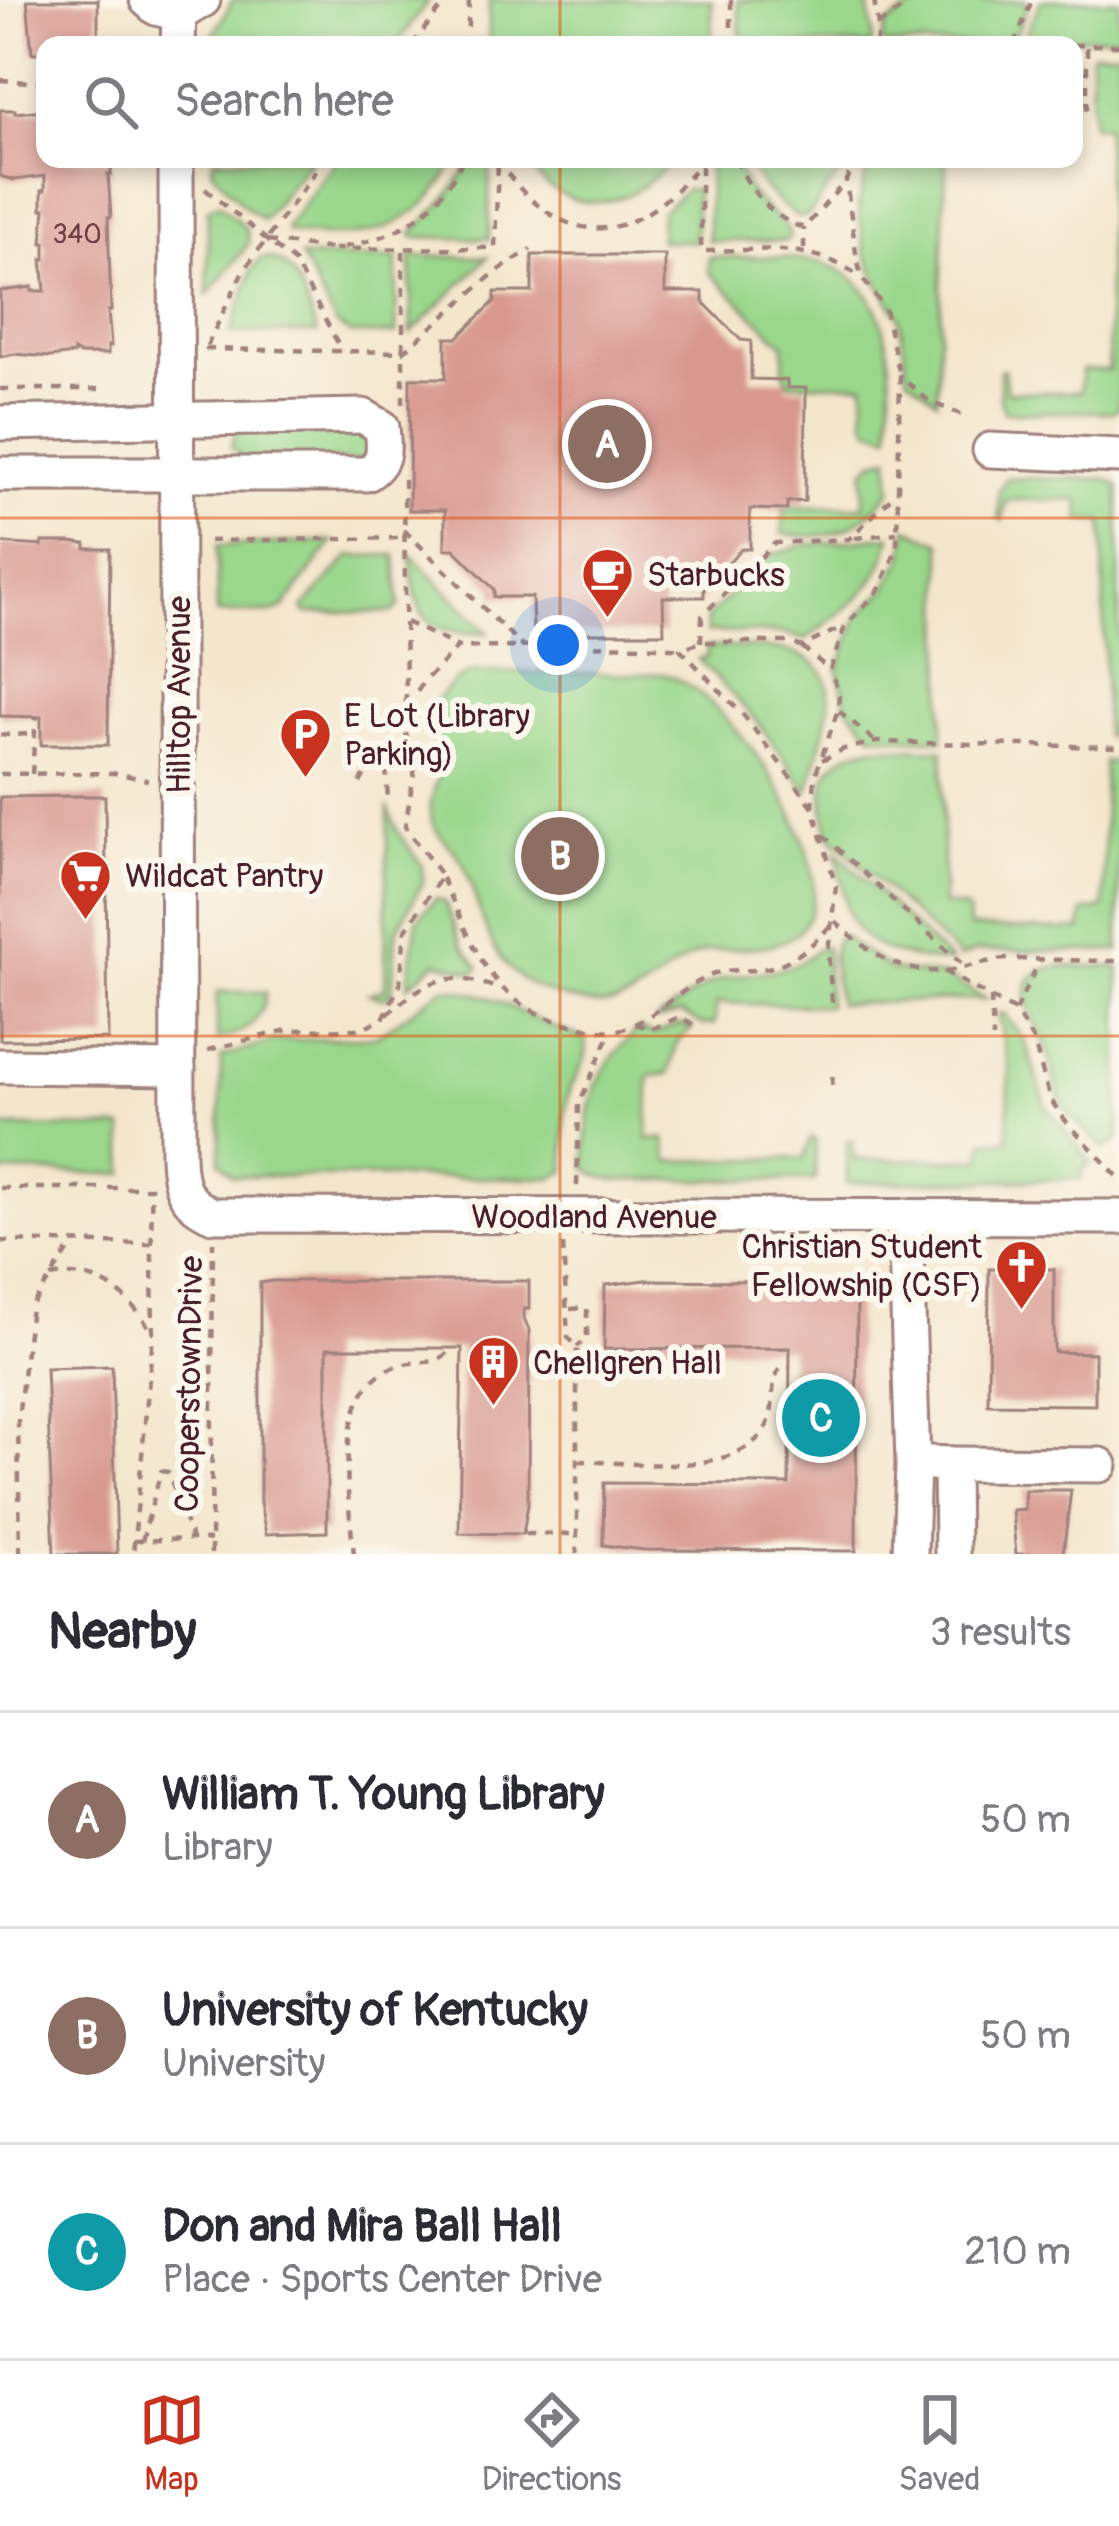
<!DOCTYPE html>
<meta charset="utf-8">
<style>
body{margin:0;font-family:Pangolin,sans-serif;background:#f7f7f7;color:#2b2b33}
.you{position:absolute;left:558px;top:645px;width:42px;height:42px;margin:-30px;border:9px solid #fff;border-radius:50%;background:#1a73e8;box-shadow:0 0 0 18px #1a73e833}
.badge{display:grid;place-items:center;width:78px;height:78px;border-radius:50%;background:#c8321e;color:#fff;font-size:39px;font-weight:700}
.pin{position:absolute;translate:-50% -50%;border:6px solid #fff;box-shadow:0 3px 12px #0006}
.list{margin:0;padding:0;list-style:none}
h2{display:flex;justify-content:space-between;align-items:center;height:156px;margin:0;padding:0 48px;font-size:51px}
h2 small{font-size:39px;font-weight:400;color:#7c7c81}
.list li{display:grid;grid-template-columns:78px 1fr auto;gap:36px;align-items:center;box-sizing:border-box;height:216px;padding:0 48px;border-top:3px solid #e1e1e2}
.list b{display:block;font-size:45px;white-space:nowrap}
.list p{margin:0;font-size:39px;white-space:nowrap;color:#7c7c81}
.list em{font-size:39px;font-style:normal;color:#7c7c81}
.icon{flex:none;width:66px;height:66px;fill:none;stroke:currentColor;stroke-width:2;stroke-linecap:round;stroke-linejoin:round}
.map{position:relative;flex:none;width:1119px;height:1554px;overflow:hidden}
.search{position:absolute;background:#fff;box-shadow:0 6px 18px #0003;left:36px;right:36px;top:36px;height:132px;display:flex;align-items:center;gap:30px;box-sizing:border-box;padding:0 42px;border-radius:24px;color:#7c7c81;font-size:45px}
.sheet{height:804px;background:#fff}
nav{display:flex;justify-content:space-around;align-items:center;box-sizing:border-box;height:168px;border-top:3px solid #e1e1e2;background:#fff;font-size:33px;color:#7c7c81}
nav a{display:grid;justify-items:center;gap:6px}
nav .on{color:#c8321e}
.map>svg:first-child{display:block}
.green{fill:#9ad78c;stroke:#727b5c;stroke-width:3}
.building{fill:#d89890}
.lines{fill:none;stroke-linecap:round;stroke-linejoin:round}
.minor-casing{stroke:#9f827c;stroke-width:39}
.path{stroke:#9f827c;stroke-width:4.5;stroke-dasharray:9 9;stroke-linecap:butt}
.minor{stroke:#fff;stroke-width:33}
.grid{fill:none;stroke:#e0560e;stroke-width:3;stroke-opacity:0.55}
.labels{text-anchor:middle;stroke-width:12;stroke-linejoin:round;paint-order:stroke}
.number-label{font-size:27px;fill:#6e3d44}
.poi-label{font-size:33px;fill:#4a1f2b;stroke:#fbf7ec;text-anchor:start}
.street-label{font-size:33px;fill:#4a1f2b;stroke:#fbf7ec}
</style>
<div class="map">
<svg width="1119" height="1554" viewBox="0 0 1119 1554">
<rect width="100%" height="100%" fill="#fbf7ec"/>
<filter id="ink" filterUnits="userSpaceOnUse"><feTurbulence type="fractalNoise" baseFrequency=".00833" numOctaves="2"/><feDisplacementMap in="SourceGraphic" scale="24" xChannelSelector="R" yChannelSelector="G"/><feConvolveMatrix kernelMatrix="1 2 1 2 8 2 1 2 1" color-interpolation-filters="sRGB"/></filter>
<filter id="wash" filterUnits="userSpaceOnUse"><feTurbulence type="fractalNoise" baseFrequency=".004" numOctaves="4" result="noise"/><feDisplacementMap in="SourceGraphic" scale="48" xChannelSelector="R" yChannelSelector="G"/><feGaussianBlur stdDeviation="2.7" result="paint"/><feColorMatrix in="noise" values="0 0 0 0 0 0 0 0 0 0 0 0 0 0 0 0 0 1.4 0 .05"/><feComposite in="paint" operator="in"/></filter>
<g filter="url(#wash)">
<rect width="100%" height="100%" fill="#f4e6cd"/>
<!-- green -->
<g class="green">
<polygon points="233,0 429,0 396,45 213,45 213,36"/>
<rect x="489" y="0" width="223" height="45"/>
<polygon points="738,0 867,0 873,34 871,45 741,45"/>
<polygon points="1041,0 1119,0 1119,36 1023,40"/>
<polygon points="1026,1 1027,8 1013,40 999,45 885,45 882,40 886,25 921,2"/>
<polygon points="1095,51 1119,51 1119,408 1112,412 1005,412 1000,400 1000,370 1004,369 1007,392 1080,392 1082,370 1109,370 1106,127 1092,125 1091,54"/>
<polygon points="213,159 311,159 263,220 244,206 212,170"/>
<path d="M337,159H455C423,231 358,245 287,232V226Z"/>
<path d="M471,159H490L489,239L414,237L412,233C436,209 456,191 471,159Z"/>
<path d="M523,159H673C626,212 568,221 523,159Z"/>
<polygon points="709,159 731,159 751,194 788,229 790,237 786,241 708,241"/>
<path d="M748,159H850L808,216L797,217C777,202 755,184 748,159Z"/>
<polygon points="870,159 946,159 937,400 908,377 899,316 880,286 865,252 858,205"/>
<polygon points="696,189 696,241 660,241 661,212 685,190"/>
<polygon points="219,204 246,229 249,243 208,295 208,209"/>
<polygon points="411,256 488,257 411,333"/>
<polygon points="301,257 397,258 396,334 350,334 336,324"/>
<path d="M709,257C743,258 780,255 813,261C898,278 892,370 890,435L870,428L865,420L864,384L789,383L784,374V345L709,272Z"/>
<path d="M262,258C298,257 306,305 317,333H231L252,269Z"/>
<polygon points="364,428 372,443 364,460 246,461 231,447 237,429"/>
<path d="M890,456L891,491C858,529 834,542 782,534L784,512L788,507L864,506V471L874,461Z"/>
<polygon points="1006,478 1106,479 1119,486 1119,723 1110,725 1109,736 1105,736 1103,522 1081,520 1079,500 1007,500 1002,521 999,518 999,491"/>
<polygon points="907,528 942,543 943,740 873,735 847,707 838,670 859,615 885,590 904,555"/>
<path d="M891,536C880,591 846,607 805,640L785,633L707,632V618L772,554L804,545Z"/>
<polygon points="333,541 284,607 272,613 217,613 217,546"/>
<path d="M410,554L488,633C417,633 417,618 410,554Z"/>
<polygon points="396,555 399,606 393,612 306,613 303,608 350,556"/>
<path d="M707,647C747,648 832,638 829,700C828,727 814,764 808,792L756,720L698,659L707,657Z"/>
<path d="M473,672L663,674C726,688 847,860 805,923C781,960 729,941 695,955C665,968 640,1001 608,1004C593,1006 578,1001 563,997C490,979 488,929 465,868C459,851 440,840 433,824C426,807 436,787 439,770C442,754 431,741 431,726C430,700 451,680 473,672Z"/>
<path d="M871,747L943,750V905L964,908L968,912L969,928L1081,930L1083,912L1104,908V762H1116L1119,757V951H977L960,958L830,836C818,790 817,757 871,747Z"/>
<polygon points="388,806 397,831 422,865 423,882 396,932 392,995 382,998 369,994 385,989"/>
<path d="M836,852L951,962C914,960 858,953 847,909C842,890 841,871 836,852Z"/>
<polygon points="436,898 445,902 461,944 479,967 475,972 436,962 408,986 417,920"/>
<polygon points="842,936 891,970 945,976 986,999 838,1004 832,958 836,941"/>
<path d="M820,947H826L828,1006L717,1003L714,1024L702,1025L682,1013L656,1020C678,1005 704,982 731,977C768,969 789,975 820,947Z"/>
<path d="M1060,966L1119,967V1139L1105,1149C1092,1136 1075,1124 1065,1108C1054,1090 1053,1066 1045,1045C1033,1016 1003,974 1060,966Z"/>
<path d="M444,988C492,993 506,1006 548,1025C560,1030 573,1033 585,1040C591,1059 574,1075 569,1093C562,1119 565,1144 566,1171L553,1178L233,1176L220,1162L221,1057L275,1041L377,1036Z"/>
<path d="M217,992H266C262,1021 246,1035 217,1039Z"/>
<polygon points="1003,1013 1025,1041 1046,1106 1091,1163 1082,1170 1082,1179 847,1183 847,1141 853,1140 854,1160 982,1159 984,1141 1008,1140 1009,1068 998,1015"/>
<path d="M680,1024L692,1028L677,1042L669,1074L649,1076L648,1139H665L669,1161L804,1158L811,1138L816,1140L815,1180H617L598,1176L586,1168C587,1103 589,1077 638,1029L654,1034Z"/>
<polygon points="0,1127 123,1128 125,1174 0,1172"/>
</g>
<g id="blocks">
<!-- building -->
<g class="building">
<polygon points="27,0 98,0 98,45 45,45 45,53 32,53"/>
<polygon points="0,110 15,110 15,113 45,110 45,159 111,159 111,175 108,174 111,217 108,217 111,311 108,311 111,346 108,346 108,354 79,354 74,351 74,354 50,357 15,354 0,357 0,291 32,287 32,291 45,291 42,259 45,259 45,243 42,243 45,209 42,209 42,190 45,190 45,176 14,180 0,176"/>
<polygon points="532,255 665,255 665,292 703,292 703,302 741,340 751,341 751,379 787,380 787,388 806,388 805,501 787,502 787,510 750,509 750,549 741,549 704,588 704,597 663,597 664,633 533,633 532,597 494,597 494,589 454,549 445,549 445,510 409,510 410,378 446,378 446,338 457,338 495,301 495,292 532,292"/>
<polygon points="42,542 70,542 86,544 86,549 110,549 108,745 41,745 41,717 0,716 0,543 42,546"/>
<polygon points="80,796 105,796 108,1039 0,1040 0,797"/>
<polygon points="989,1269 1054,1269 1054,1352 1095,1353 1095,1405 988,1404"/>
<polygon points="646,1280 857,1282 856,1551 644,1550 603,1545 604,1483 789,1484 790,1348 604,1349 605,1285"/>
<polygon points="272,1281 529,1281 529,1309 524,1309 524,1318 529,1330 528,1504 523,1534 459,1533 462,1348 327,1348 327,1532 266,1534 260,1503 260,1283"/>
<polygon points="112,1366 117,1554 54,1554 46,1368"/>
<polygon points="1025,1490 1071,1490 1063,1554 1016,1554 1012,1510 1024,1509"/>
</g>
</g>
</g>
<g filter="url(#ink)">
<use href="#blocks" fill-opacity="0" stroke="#9f827c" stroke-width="3"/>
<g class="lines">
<defs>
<g id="minor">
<polyline points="147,0 156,8 179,14 203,0"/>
<polyline points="178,45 179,14"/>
<path d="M176,159L178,1157C179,1186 184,1203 213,1215L1119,1217"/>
<path d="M0,423L363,416L382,427C384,449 387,461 367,474H0"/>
<polyline points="990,450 1119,456"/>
<polyline points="0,1066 178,1068"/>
<polyline points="905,1216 913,1463 910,1554"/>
<polyline points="929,1463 951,1464 952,1554"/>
<polyline points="951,1464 1100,1465"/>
</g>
</defs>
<!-- minor casing -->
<use href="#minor" class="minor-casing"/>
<!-- path -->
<g class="path">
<polyline points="731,0 731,45"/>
<polyline points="874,0 878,25 876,45"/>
<polyline points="878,25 914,0"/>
<polyline points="412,45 447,0"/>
<polyline points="467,45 469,0"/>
<polyline points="1014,45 1032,0"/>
<polyline points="1074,45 1119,45"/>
<polyline points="0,80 45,83"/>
<polyline points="1087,110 1087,45"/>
<path d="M497,159C562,255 636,248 703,159"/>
<path d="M736,159C748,189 772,219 804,228L845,182"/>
<polyline points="858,159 846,180 857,260 862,278 885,309 900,376"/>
<path d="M701,166V251C762,251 809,240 862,278"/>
<polyline points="205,189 295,263 342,351"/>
<polyline points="267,241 333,249"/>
<path d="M344,247C401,236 438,212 463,159"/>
<polyline points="334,249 495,248 498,160"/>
<polyline points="804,249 804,228"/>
<polyline points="403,251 403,407"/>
<polyline points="207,346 242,273 325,159"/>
<polyline points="205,349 403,352 492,275 531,249"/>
<polyline points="0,389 99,389"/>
<polyline points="404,479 406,707"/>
<polyline points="404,530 524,648"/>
<polyline points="855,538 897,533"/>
<polyline points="209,541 405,538"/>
<polyline points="406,622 458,647"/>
<polyline points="701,642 702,616 775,543 849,539 897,492"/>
<polyline points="802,647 830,670"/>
<polyline points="839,711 876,742"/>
<polyline points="0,735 32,734"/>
<polyline points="822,760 844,749 876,742 1119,747"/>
<polyline points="386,766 391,752 407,739"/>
<polyline points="0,774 114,773 148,780"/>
<polyline points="32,774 36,716"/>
<polyline points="360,783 366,772 386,766 388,800"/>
<polyline points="813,807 744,716 680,649 701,642 790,642 802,647 844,626"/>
<polyline points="823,835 964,966"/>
<path d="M442,878C477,949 488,1008 577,1026C594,1030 614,1034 631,1026C661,1013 685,984 717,973C729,969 741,971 754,970C787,968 809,949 831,925"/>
<path d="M835,921C864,950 899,974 942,971C964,970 984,960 1006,959C1044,959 1081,961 1119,961"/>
<polyline points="944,971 1015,1011 1034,1042 1050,1099 1064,1119 1119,1178"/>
<polyline points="991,997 993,1039"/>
<polyline points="832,1002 828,952 836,886 813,807 815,776 838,710 839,692 830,670 845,626 879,590 897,549 900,376 930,402 968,417"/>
<polyline points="1015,1011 1039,962"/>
<path d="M387,1015C429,978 445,970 500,989"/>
<polyline points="635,1024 651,1029 680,1017 697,1027"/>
<path d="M208,1050L287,1030L359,1029L383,1019L400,984L405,931L442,876L405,827L415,766L405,730L406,709L424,681L458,647C532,649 607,641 680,649"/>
<polyline points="832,1085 833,1070"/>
<polyline points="577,1186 579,1104 611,1031"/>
<polyline points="0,1188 151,1188 153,1335 133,1554"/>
<polyline points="0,1241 151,1244"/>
<polyline points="563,1245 568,1337 577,1347 577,1554"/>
<path d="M51,1277C98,1267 130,1295 152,1333"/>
<polyline points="570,1309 587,1308 587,1337 577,1347"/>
<path d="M578,1461C630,1462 734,1479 765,1429C778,1410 767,1383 781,1367H790"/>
<polyline points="525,1534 577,1534"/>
<polyline points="133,1541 192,1539"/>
<polyline points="142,1541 161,1471 168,1472 192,1539 210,1540"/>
<polyline points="20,1554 18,1419 31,1307 75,1241"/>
<polyline points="211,1554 213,1242"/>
<path d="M354,1554C348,1501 330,1382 400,1365C421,1359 437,1368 451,1348"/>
</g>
<!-- minor -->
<use href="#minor" class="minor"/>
</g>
</g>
<!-- grid -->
<path class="grid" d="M560,0V45M560,159V1554M0,518H1119M0,1036H1119"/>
<!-- icons -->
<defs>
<symbol id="cafe-pin" viewBox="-11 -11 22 30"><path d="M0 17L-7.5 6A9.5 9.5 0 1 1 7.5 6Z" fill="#c8321e" stroke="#fbf7ec"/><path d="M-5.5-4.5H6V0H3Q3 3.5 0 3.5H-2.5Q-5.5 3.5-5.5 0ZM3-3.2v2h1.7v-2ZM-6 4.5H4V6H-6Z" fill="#fff"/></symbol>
<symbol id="parking-pin" viewBox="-11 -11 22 30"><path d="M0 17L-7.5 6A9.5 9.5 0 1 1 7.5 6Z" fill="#c8321e" stroke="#fbf7ec"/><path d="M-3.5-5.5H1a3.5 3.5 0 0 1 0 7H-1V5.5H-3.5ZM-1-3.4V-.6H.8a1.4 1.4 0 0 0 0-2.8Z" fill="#fff"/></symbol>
<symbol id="supermarket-pin" viewBox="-11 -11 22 30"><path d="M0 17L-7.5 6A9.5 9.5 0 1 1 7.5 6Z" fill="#c8321e" stroke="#fbf7ec"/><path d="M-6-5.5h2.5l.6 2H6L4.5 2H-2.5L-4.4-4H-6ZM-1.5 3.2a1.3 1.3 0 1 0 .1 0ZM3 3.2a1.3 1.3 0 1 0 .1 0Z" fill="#fff"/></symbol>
<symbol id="church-pin" viewBox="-11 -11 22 30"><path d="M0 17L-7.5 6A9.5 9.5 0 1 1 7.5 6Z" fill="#c8321e" stroke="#fbf7ec"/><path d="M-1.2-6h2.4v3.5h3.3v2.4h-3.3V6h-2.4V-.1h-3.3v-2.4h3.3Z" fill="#fff"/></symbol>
<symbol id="building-pin" viewBox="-11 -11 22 30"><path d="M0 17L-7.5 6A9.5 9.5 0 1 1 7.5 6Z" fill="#c8321e" stroke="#fbf7ec"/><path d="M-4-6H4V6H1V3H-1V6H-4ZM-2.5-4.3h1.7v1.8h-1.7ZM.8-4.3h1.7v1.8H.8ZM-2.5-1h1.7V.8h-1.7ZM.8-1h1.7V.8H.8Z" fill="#fff"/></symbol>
</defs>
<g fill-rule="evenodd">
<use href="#cafe-pin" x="578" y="544" width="59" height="81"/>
<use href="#parking-pin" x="276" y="704" width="59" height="81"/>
<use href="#supermarket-pin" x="56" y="846" width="59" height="81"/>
<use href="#church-pin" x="992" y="1236" width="59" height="81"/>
<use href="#building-pin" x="464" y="1332" width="59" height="81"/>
</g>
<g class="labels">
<!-- number labels -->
<g class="number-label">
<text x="77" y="243">340</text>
</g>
<!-- poi labels -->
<g class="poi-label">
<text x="647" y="586">Starbucks</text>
<text x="344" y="727">E Lot (Library<tspan x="344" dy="38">Parking)</tspan></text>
<text x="125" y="887">Wildcat Pantry</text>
<text x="982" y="1258" text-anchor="end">Christian Student<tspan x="982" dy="38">Fellowship (CSF)</tspan></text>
<text x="533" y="1374">Chellgren Hall</text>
</g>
<!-- street labels -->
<g class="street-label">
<text transform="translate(178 695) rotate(-90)" y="12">Hilltop Avenue</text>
<text x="594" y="1228">Woodland Avenue</text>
<text transform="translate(188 1384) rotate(-89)" y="12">CooperstownDrive</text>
</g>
</g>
</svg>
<div class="you"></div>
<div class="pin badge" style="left:607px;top:444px;background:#8d6e63">A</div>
<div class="pin badge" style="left:560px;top:856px;background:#8d6e63">B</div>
<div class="pin badge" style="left:821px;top:1418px;background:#0f9aa8">C</div>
<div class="search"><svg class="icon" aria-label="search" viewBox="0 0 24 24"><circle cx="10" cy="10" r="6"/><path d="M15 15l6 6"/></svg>Search here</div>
</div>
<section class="sheet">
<h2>Nearby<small>3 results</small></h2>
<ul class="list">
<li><span class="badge" style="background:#8d6e63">A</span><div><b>William T. Young Library</b><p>Library</p></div><em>50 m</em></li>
<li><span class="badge" style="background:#8d6e63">B</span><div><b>University of Kentucky</b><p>University</p></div><em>50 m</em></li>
<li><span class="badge" style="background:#0f9aa8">C</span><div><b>Don and Mira Ball Hall</b><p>Place · Sports Center Drive</p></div><em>210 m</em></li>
</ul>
</section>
<nav>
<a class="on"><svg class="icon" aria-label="map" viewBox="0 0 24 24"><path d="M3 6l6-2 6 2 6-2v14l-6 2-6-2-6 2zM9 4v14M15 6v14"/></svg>Map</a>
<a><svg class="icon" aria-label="directions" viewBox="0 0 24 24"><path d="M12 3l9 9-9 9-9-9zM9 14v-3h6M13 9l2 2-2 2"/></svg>Directions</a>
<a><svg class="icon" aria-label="saved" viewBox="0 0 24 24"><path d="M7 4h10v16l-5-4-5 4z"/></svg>Saved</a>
</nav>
